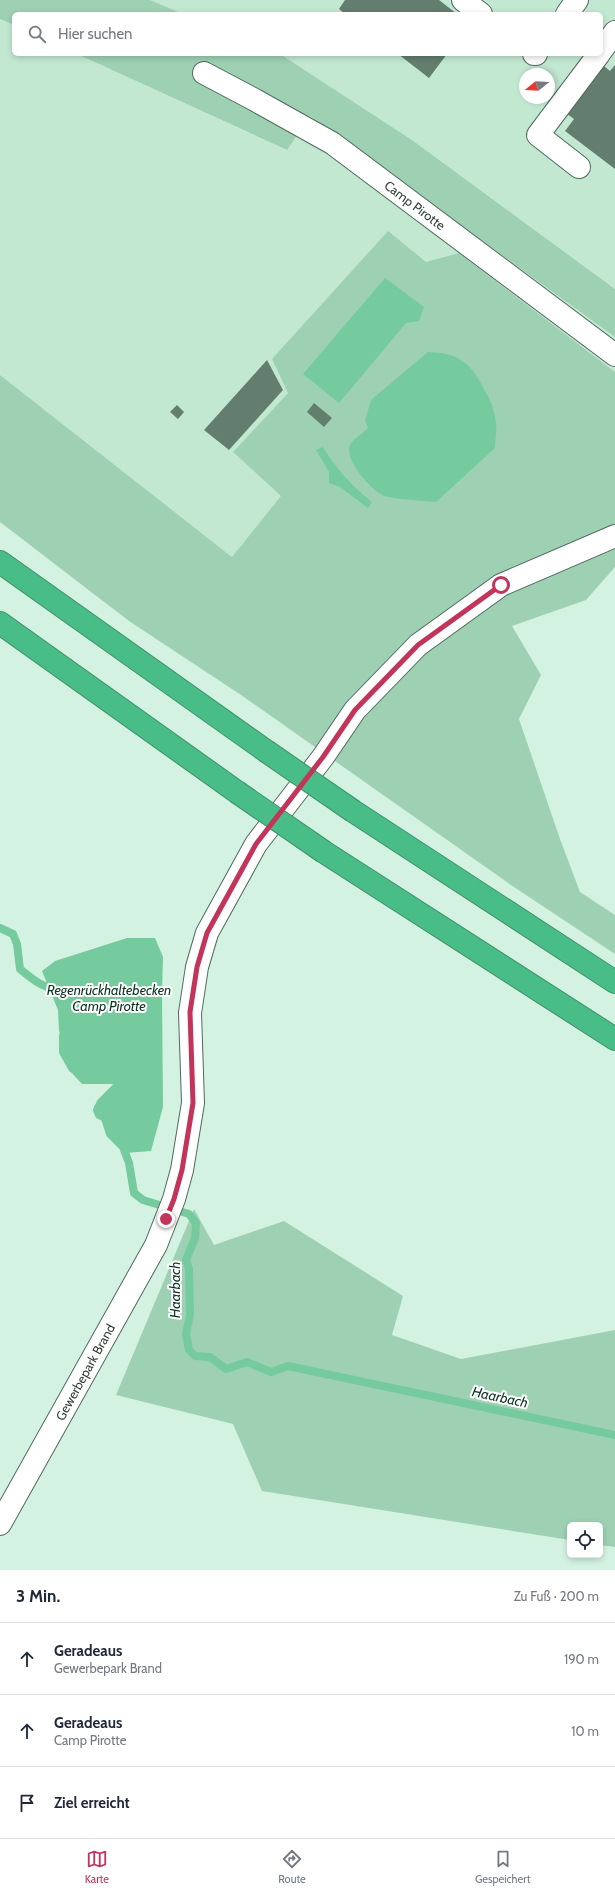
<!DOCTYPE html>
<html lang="de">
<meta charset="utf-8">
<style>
body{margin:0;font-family:Cabin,sans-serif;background:#f6f6f7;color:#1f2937}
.controls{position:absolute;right:12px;bottom:12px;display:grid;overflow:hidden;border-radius:6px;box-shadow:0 2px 6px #0003}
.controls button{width:36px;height:36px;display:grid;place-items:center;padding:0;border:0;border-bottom:1px solid #e0e1e3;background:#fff;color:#1f2937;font:20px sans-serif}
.compass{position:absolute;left:519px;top:68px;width:36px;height:36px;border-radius:50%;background:#fff;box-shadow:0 2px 6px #0003;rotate:252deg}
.stop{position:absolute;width:12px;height:12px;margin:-9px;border:3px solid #c3345a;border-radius:50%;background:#fff}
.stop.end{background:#c3345a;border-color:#fff;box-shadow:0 1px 4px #0008}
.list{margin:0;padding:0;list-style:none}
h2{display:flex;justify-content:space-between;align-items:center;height:52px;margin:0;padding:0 16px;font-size:17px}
h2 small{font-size:13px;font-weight:400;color:#747a83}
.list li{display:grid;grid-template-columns:26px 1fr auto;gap:12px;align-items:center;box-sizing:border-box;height:72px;padding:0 16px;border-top:1px solid #e0e1e3}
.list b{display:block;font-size:15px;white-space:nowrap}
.list p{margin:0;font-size:13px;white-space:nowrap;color:#747a83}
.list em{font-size:13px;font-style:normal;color:#747a83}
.icon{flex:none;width:22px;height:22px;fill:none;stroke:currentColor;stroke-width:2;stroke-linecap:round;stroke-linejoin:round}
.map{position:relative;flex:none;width:615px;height:1570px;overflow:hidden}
.search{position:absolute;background:#fff;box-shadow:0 2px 6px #0003;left:12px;right:12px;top:12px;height:44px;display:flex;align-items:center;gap:10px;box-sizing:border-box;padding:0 14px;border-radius:6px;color:#747a83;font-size:15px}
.sheet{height:268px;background:#fff}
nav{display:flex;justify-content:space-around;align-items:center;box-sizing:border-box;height:56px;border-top:1px solid #e0e1e3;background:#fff;font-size:11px;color:#747a83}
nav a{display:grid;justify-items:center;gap:2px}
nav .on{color:#c3345a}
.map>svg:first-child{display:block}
.built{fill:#c3e8d2;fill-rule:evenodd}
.green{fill:#9ed1b4}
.water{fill:#75ca9e}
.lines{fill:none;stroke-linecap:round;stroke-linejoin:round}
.stream{stroke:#75ca9e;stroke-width:8}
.building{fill:#637e6f}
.minor-casing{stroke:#506a5c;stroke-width:24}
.highway-casing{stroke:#41916c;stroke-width:24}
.minor{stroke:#fff;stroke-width:22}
.highway{stroke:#48bd87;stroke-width:22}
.highway-bridge-casing{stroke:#41916c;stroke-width:24;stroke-linecap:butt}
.highway-bridge{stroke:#48bd87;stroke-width:22}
.route{stroke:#c3345a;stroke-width:5}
.labels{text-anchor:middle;stroke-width:4;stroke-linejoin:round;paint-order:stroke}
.street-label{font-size:13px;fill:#344039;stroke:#fff}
.water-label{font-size:14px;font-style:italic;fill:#0e3423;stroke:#fff}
</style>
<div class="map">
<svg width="615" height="1570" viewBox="0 0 615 1570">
<rect width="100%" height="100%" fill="#d4f2e1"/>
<!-- built -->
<g class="built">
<path d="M150,0H615V289L412,140L280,54H601V14H183ZM525,74H549V98H525Z"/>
<polygon points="0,19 14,25 14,54 77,54 286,150 310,116 615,337 615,372 459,253 288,393 233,452 282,496 232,557 0,375"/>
</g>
<!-- green -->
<g class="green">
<polygon points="0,0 150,0 183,14 14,14 14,25 0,19"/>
<polygon points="77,54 280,54 412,140 615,289 615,337 310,116 287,150"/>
<polygon points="388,231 426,262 459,253 615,372 615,567 586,600 512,626 541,675 519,719 560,839 580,892 615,915 615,954 511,885 244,697 129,621 0,522 0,375 232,557 281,496 233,452 288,393 272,359"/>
<polygon points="194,1209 214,1245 284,1221 403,1296 392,1335 461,1359 615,1330 615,1547 600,1545 600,1525 570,1525 570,1540 262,1491 233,1424 116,1395"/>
</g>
<!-- water -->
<g class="water">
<polygon points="385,278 424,307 419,321 406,323 339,403 303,374"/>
<path d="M428,352C460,353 471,363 485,391C491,401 495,412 496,423C497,432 495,440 495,448L436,502C426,501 392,499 384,496C371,490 344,460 350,445C353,439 363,433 368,428L365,421L371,400Z"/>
<path d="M323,447C337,470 351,485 372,502L368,508L340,487L329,483V472L316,450Z"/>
<polygon points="127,938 155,938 163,957 162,992 163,1107 151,1151 125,1153 94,1106 116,1089 113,1084 82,1084 69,1070 59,1030 58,1010 42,971 55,961"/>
</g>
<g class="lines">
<!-- stream -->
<g class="stream">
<path d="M0,928L13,934L17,944L20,969C31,978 44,990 59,988"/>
<polyline points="63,1036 63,1052 72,1068"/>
<polyline points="123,1080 101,1102 97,1110 99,1115 105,1118 110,1134 123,1147 129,1163 134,1193 143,1200 189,1214 196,1223 195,1238 186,1260 189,1269 190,1315 186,1334 189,1350 195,1356 210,1357 226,1369 247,1362 271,1372 288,1366 615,1435"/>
</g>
</g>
<!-- building -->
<g class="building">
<polygon points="345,0 439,0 457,14 345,14 339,9"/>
<polygon points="398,54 447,54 429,78"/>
<polygon points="600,63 610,71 615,65 615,169 565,131 574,119 563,111"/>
<polygon points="267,360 283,390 229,450 204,430"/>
<polygon points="314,403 332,418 324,427 307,412"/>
<polygon points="177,405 184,412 178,419 170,412"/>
</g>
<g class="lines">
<defs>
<g id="minor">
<polyline points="463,0 481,14"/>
<polyline points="567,14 577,0"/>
<polyline points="601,51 615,32"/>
<polyline points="534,54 536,54"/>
<polyline points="204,73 255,100 332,143 615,355"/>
<polyline points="579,167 538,135 599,54"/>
<polyline points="0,1524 156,1245 174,1199 182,1170 193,1103 190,1013 197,967 207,933 256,844 323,757 355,710 418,645 501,585 615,536"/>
</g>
<g id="highway">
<polyline points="0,562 266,751"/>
<polyline points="0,623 237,792"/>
<polyline points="353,811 615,982"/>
<polyline points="324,852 615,1039"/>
</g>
</defs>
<!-- minor casing -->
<use href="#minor" class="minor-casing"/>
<!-- highway casing -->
<use href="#highway" class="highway-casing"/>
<!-- minor -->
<use href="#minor" class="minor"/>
<!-- highway -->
<use href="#highway" class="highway"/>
<defs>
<g id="highway-bridge">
<polyline points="266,751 353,811"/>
<polyline points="237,792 324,852"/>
</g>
</defs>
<!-- highway-bridge casing -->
<use href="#highway-bridge" class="highway-bridge-casing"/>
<!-- highway-bridge -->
<use href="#highway-bridge" class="highway-bridge"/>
</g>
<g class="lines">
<!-- route -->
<polyline class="route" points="166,1219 174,1199 182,1170 193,1103 190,1012 197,967 207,933 256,844 323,757 355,710 418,645 501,585"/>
</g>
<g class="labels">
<!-- street labels -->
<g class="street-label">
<text transform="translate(415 205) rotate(37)" y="5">Camp Pirotte</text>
<text transform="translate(85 1372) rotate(-61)" y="5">Gewerbepark Brand</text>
</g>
<!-- water labels -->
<g class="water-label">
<text x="109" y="995">Regenrückhaltebecken<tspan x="109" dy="16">Camp Pirotte</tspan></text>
<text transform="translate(175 1290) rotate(-90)" y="5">Haarbach</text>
<text transform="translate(500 1397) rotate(12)" y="5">Haarbach</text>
</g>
</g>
</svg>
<div class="controls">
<button><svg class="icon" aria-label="locate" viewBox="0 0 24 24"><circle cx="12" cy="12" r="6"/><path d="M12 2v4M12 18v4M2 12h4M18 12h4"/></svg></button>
</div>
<svg class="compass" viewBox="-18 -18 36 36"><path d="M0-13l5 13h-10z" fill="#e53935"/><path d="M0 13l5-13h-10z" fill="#747a83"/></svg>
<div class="stop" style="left:501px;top:585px"></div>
<div class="stop end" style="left:166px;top:1219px"></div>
<div class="search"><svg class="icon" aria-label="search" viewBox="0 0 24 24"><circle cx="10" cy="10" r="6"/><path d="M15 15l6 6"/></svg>Hier suchen</div>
</div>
<section class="sheet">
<h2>3 Min.<small>Zu Fuß · 200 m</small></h2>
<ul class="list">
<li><svg class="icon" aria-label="ahead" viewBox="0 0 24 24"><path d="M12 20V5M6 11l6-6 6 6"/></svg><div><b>Geradeaus</b><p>Gewerbepark Brand</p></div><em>190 m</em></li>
<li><svg class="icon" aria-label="ahead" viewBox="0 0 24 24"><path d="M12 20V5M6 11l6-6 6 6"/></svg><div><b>Geradeaus</b><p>Camp Pirotte</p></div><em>10 m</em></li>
<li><svg class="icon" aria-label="arrive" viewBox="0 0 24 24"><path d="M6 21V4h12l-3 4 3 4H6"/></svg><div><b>Ziel erreicht</b></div></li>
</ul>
</section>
<nav>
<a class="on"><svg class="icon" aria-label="map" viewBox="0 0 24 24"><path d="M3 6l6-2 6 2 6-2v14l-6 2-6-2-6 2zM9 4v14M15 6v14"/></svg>Karte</a>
<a><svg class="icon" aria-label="directions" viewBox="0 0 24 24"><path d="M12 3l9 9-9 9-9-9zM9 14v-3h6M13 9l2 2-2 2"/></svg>Route</a>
<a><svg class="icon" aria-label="saved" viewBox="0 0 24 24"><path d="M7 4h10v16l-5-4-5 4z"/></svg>Gespeichert</a>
</nav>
